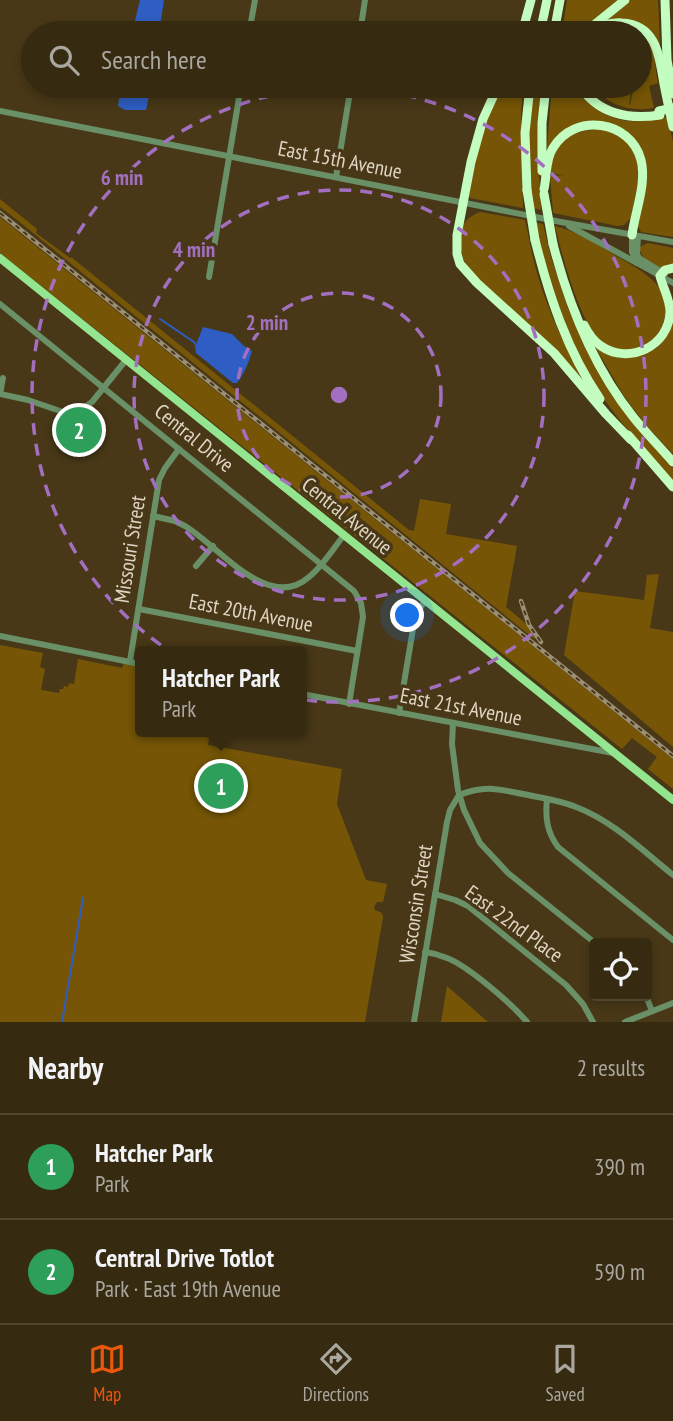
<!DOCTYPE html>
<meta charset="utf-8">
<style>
body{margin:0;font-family:"PT Sans Narrow",sans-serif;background:#41361f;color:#f1f3f6}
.controls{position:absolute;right:21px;bottom:21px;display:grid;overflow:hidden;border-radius:7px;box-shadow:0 4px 10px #0003}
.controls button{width:63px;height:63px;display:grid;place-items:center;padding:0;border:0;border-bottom:2px solid #504631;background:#362a11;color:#f1f3f6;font:35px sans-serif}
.you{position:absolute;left:408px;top:616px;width:24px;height:24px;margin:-18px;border:5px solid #fff;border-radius:50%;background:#1a73e8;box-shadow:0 0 0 10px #1a73e833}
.badge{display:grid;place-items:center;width:46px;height:46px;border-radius:50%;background:#ea580c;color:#fff;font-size:23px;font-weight:700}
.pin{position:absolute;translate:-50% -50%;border:4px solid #fff;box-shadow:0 2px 7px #0006}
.popup{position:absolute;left:135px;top:646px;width:172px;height:91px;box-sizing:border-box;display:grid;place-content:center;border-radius:7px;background:#362a11;filter:drop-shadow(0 2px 5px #0005);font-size:23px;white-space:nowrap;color:#aaa79f}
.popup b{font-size:26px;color:#f1f3f6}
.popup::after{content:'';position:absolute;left:50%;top:100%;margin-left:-14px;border:14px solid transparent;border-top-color:#362a11}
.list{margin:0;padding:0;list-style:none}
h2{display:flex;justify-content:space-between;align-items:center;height:91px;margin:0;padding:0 28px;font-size:30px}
h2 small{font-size:23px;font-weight:400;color:#aaa79f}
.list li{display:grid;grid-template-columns:46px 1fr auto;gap:21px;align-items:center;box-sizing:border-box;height:105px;padding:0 28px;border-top:2px solid #504631}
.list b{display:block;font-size:26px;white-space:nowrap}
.list p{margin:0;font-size:23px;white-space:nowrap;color:#aaa79f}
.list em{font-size:23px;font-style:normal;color:#aaa79f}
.icon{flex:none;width:38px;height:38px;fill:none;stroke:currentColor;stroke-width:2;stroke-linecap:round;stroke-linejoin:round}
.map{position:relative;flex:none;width:673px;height:1022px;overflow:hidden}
.search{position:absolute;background:#362a11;box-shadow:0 4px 10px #0003;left:21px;right:21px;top:21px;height:77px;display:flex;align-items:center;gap:18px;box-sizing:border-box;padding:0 24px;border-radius:38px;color:#aaa79f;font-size:26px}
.sheet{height:301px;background:#362a11}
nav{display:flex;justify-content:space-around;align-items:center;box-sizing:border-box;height:98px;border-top:2px solid #504631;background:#362a11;font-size:19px;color:#aaa79f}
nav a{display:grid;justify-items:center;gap:4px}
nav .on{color:#ea580c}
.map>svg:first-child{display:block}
.green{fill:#765606}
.water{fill:#2e5ec3}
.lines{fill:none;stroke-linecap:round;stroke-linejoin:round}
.stream{stroke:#2e5ec3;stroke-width:2}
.minor{stroke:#699067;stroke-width:6}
.major{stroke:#94e58f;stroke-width:8}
.highway{stroke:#c3fdbf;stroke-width:9}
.rail-casing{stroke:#9b8f76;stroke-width:4.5}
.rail{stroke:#483817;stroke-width:2;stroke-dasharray:5;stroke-linecap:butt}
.highway-bridge{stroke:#c3fdbf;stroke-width:9}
.ring{fill:none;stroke:#a370c1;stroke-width:3.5;stroke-dasharray:12 9}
.labels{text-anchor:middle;stroke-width:7;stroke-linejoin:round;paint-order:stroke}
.street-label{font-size:21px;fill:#dfd5c3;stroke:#483817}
.centre{fill:#a370c1;stroke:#483817;stroke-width:3.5}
.ring-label{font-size:21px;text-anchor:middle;font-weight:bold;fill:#a370c1;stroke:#483817;stroke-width:7;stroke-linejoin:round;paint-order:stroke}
</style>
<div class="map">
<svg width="673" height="1022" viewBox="0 0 673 1022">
<rect width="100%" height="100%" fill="#483817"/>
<!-- green -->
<g class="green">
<path d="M567,0H618C608,13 593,21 581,33H562Z"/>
<polygon points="631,0 658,0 660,45 658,45 649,31 602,24"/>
<path d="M640,33C657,45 654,65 658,83L649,86L654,108C630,112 609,106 592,86H612L607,94L608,95L614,86H632L629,104L630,105L634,86H640Z"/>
<polygon points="501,86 523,86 521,116 523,208 470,198 469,196 477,150 482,133"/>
<polygon points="533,86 543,86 539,171 541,210 532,208 529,137"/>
<path d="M552,86H577C586,94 595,107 606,114C624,125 647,121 667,117L673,141V237L641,232L637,225L646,182L630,136L588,122L549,148H547Z"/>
<path d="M606,129L625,140L632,149L637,159L639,178L631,218L624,225L618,226L553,213L550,176L566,175L550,174C555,137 571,130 606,129Z"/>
<polygon points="0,199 37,229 36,233 70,258 71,257 409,530 414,531 420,499 451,504 446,534 517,546 506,607 528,625 537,639 533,638 12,216 0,207"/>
<path d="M480,212L525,220C529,237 532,256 537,273C548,311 565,347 584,382L467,268C458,246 453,222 480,212Z"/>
<polygon points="0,217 673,759 673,789 648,769 657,757 632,738 622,749 0,253"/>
<path d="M534,222L543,224L551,257L568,308L586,349L631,419L673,468V481C640,445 607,409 583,366C558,321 547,271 534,222Z"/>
<path d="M555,226C576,231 595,243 613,254C628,263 646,272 657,285C662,290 664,298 665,305C670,344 622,366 595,337C591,332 588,324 585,318C571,288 563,258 555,226Z"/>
<path d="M648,243L673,248V265L661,269C652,263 639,259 640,247Z"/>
<path d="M673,315V454L644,423L624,396L594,345C635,353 661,368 673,315Z"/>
<polygon points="659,574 650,628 673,632 673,747 564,655 575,591 644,600 647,575"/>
<polygon points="0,645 43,653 40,667 45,669 41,690 59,693 60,689 63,689 64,686 68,687 69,683 74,684 78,659 122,668 124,663 140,667 140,732 210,732 208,745 342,769 337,804 366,880 387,884 383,902 377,902 374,907 375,910 382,913 383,917 365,1022 0,1022"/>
<polygon points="447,986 488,1022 441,1022"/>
</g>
<!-- water -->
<g class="water">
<polygon points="140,0 164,0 159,33 132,33"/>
<polygon points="121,86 151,86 146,110 125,110 118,106"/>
<path d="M203,327L232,334L244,346L252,351C249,362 245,372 237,383H233L196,353L195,347Z"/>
</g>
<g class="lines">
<!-- stream -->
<g class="stream">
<polyline points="160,319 194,342 196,345"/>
<polyline points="62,1022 83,898"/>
</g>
<!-- minor -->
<g class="minor">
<polyline points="249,33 255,0"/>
<polyline points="360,33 365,0"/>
<polyline points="0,111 561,222 673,242"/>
<polyline points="336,177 351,86"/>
<polyline points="569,226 637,263"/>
<polyline points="632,235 632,252 637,263 673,283"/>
<polyline points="638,236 637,254 639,258 665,274"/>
<polyline points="209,277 241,86"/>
<polyline points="0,304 354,591 361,603 363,617 349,704"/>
<polyline points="0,394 28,400 63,412 79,411 92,402 126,360"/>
<polyline points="0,394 3,378"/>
<path d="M153,516L175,521L185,526C219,546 268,613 309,577C323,566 333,549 344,535"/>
<polyline points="196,566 213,546"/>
<polyline points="139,609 357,651"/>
<polyline points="0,636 140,664"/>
<polyline points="130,661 159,480 165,468 179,449"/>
<polyline points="302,694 613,753"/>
<polyline points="399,713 414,623 418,611 425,601"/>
<polyline points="453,723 452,744 458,790 464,810 480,843 508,873 595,943"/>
<path d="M459,795C486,785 497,789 523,794C541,798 559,800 576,807C613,821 643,851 673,875"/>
<path d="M547,799C545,818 547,832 558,847L673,940"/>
<polyline points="435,894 455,900 468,906 566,985 583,1004 593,1022"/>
<path d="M425,952C433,953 440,955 447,958C468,966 512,1004 527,1022"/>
<polyline points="646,996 652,1011"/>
<polyline points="414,1022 447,822 450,810 459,795"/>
<polyline points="625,1022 673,1003"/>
</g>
<!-- major -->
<polyline class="major" points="0,258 673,800"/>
<!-- highway -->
<g class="highway">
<polyline points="665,0 667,60 673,94"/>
<polyline points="594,25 625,0"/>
<polyline points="522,33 531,0"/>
<polyline points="540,33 547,0"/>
<polyline points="554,33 560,0"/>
<path d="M591,33C600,26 610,22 622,23C657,25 659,56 664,84C667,99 670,113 673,127"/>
<polyline points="498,86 483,119 471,162 457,235 457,254 460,264 477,283 554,353 606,414 631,440"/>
<path d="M580,86C598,114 629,120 660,115"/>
<polyline points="542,171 542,123 546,86"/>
<path d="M544,189C547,176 545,160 553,148C574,112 631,120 641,160C647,184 635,211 632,235"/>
<polyline points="527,190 525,133 530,86"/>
<path d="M535,240C549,296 567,351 600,399"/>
<path d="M553,244C569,306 593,367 634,418C646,433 660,447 673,462"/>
<path d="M584,325C588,333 593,341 601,346C628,365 669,347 670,312C670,299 663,288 660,276L665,270L673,268"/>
<polyline points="628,435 673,487"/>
</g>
<defs>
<g id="rail">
<polyline points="0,213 673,756"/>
<polyline points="521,601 529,625 541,642"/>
</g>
</defs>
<!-- rail casing -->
<use href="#rail" class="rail-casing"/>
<!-- rail -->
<use href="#rail" class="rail"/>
<!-- highway-bridge -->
<g class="highway-bridge">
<polyline points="659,111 673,108"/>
<polyline points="527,190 535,240"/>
<polyline points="544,194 553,244"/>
</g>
</g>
<!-- distance rings -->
<g class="ring">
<circle cx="339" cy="395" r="102"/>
<circle cx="339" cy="395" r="205"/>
<circle cx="339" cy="395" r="307"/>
</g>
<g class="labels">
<!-- street labels -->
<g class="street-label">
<text transform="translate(340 160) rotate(11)" y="7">East 15th Avenue</text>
<text transform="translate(194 438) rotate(39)" y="7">Central Drive</text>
<text transform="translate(347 516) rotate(39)" y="7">Central Avenue</text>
<text transform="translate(130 549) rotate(-81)" y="7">Missouri Street</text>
<text transform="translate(251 613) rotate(11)" y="7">East 20th Avenue</text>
<text transform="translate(461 707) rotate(11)" y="7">East 21st Avenue</text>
<text transform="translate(416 904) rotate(-81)" y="7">Wisconsin Street</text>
<text transform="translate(514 924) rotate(36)" y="7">East 22nd Place</text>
</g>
</g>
<circle cx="339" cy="395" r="10" class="centre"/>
<g class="ring-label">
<text x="122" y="185">6 min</text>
<text x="194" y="257">4 min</text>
<text x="267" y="330">2 min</text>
</g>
</svg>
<div class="controls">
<button><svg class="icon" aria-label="locate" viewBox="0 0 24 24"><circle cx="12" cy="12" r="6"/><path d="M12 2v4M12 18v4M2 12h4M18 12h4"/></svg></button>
</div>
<div class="you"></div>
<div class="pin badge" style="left:221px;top:786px;background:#2e9e5b">1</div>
<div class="popup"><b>Hatcher Park</b>Park</div>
<div class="pin badge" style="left:79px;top:430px;background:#2e9e5b">2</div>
<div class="search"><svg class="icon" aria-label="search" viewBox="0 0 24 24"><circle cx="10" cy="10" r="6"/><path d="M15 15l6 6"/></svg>Search here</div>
</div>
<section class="sheet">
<h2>Nearby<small>2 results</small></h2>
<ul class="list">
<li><span class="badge" style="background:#2e9e5b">1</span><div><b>Hatcher Park</b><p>Park</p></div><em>390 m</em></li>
<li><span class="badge" style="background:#2e9e5b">2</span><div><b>Central Drive Totlot</b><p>Park · East 19th Avenue</p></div><em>590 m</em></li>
</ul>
</section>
<nav>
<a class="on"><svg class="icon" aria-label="map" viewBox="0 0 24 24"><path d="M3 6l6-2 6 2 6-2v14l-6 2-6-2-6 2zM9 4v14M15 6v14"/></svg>Map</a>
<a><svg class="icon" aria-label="directions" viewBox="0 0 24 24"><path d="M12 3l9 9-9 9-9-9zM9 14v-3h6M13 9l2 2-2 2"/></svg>Directions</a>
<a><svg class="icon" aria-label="saved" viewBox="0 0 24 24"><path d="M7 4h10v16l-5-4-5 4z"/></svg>Saved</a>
</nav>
